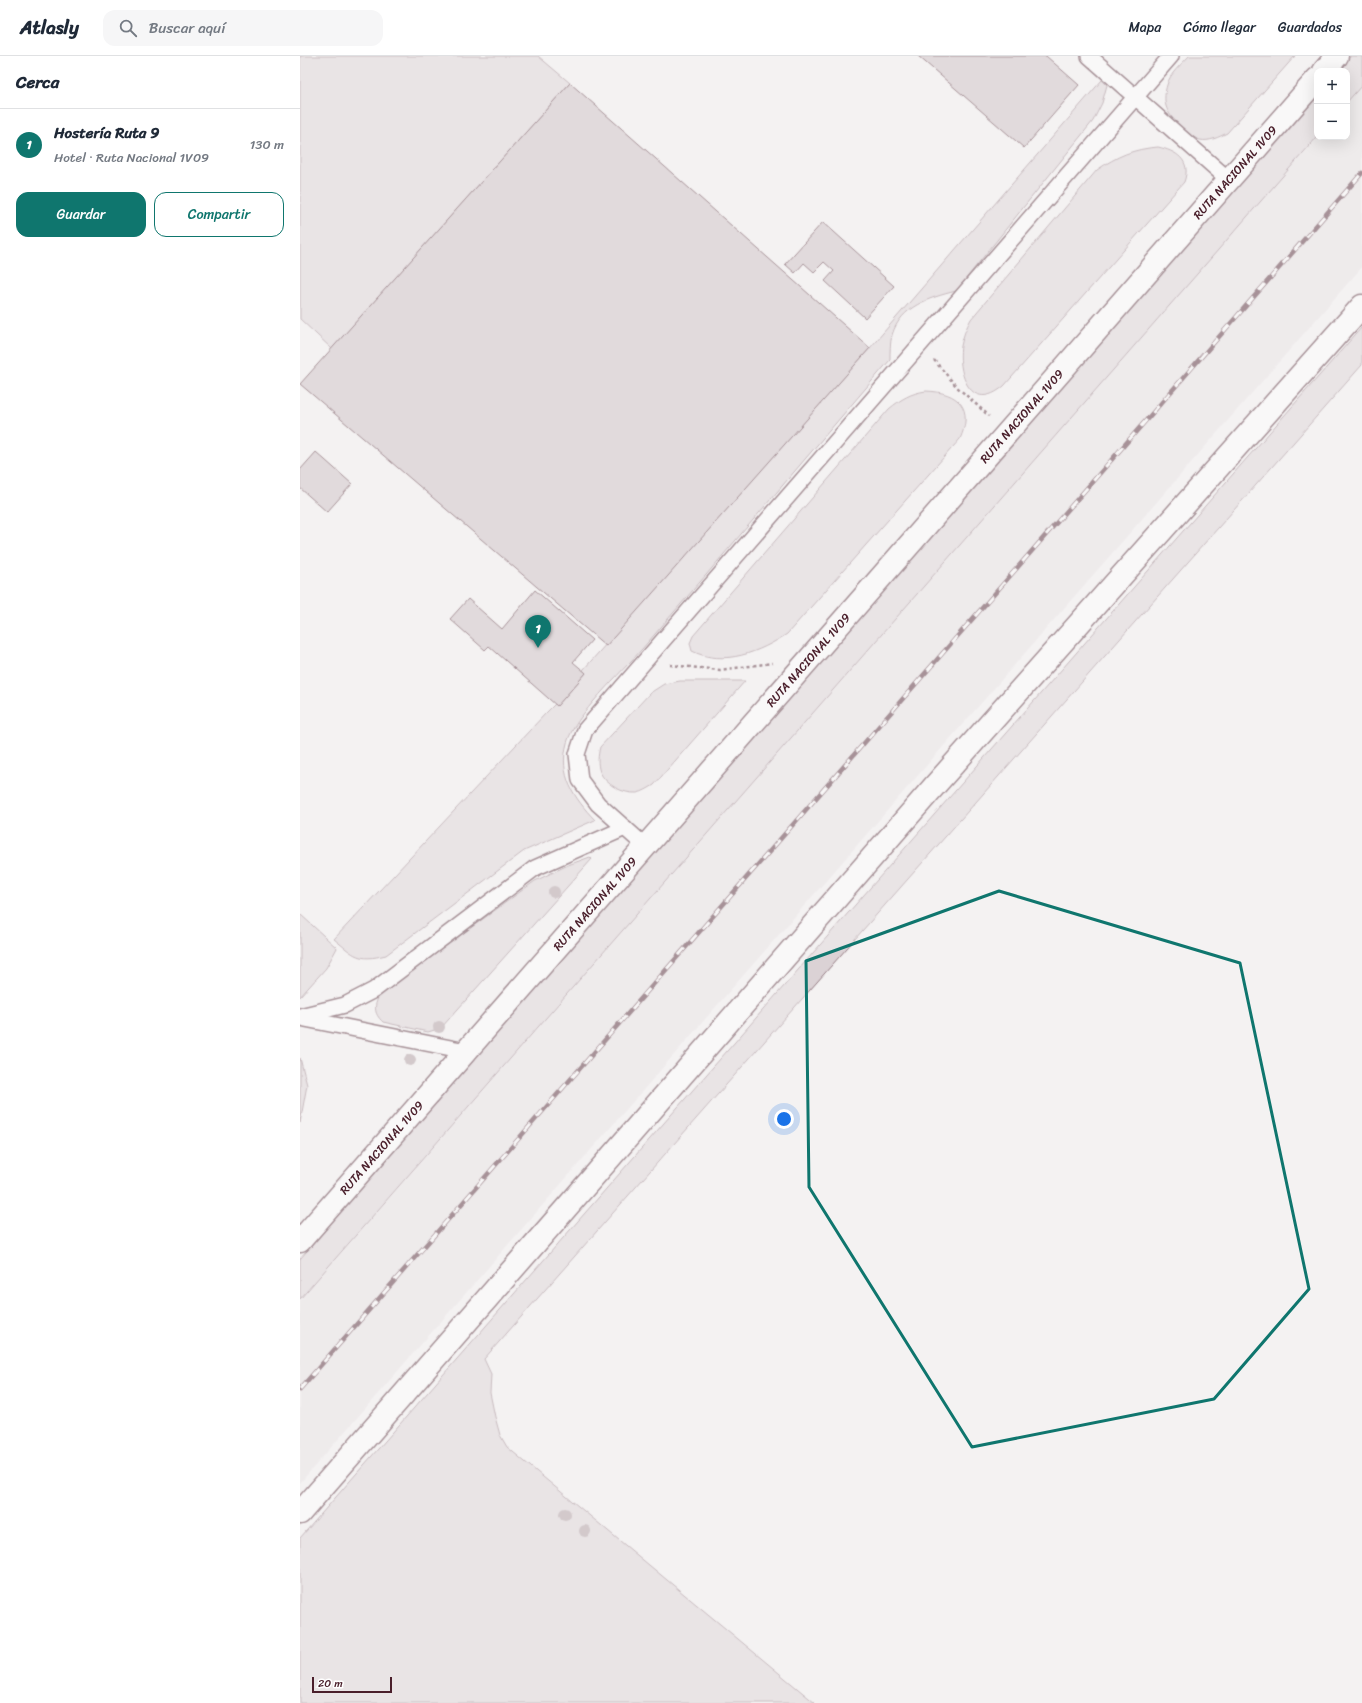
<!DOCTYPE html>
<html lang="es">
<meta charset="utf-8">
<style>
body{margin:0;font-family:Sriracha,sans-serif;background:#f6f6f7;color:#1f2937}
.controls{position:absolute;right:12px;top:12px;display:grid;overflow:hidden;border-radius:8px;box-shadow:0 4px 16px #0002}
.controls button{width:36px;height:36px;display:grid;place-items:center;padding:0;border:0;border-bottom:1px solid #e0e1e3;background:#fff;color:#1f2937;font:20px sans-serif}
.scale{position:absolute;left:12px;bottom:10px;width:80px;box-sizing:border-box;padding-left:4px;border:2px solid #4a1f2b;border-top:0;font-size:11px;line-height:14px;white-space:nowrap;color:#4a1f2b;-webkit-text-stroke:3px #fff;paint-order:stroke}
.you{position:absolute;left:484px;top:1063px;width:14px;height:14px;margin:-10px;border:3px solid #fff;border-radius:50%;background:#1a73e8;box-shadow:0 0 0 6px #1a73e833}
.badge{display:grid;place-items:center;width:26px;height:26px;border-radius:50%;background:#0f766e;color:#fff;font-size:13px;font-weight:700}
.pin{position:absolute;translate:-50% -33px;filter:drop-shadow(0 1px 2px #0008)}
.pin::after{content:'';position:absolute;top:21px;width:14px;height:12px;background:inherit;clip-path:polygon(0 0,100% 0,50% 100%)}
.list{margin:0;padding:0;list-style:none}
h2{display:flex;justify-content:space-between;align-items:center;height:52px;margin:0;padding:0 16px;font-size:17px}
h2 small{font-size:13px;font-weight:400;color:#747a83}
.list li{display:grid;grid-template-columns:26px 1fr auto;gap:12px;align-items:center;box-sizing:border-box;height:72px;padding:0 16px;border-top:1px solid #e0e1e3}
.list b{display:block;font-size:15px;white-space:nowrap}
.list p{margin:0;font-size:13px;white-space:nowrap;color:#747a83}
.list em{font-size:13px;font-style:normal;color:#747a83}
.actions{display:flex;gap:8px;padding:12px 16px}
.actions a{flex:1;padding:9px 0;border:1px solid #0f766e;border-radius:12px;text-align:center;font-size:14px;color:#0f766e}
.actions .main{background:#0f766e;color:#fff}
.icon{flex:none;width:22px;height:22px;fill:none;stroke:currentColor;stroke-width:2;stroke-linecap:round;stroke-linejoin:round}
.map{position:relative;flex:none;width:1062px;height:1647px;overflow:hidden}
header{display:flex;align-items:center;gap:24px;box-sizing:border-box;height:56px;padding:0 20px;background:#fff;border-bottom:1px solid #e0e1e3}
header strong{font-size:19px}
nav{display:flex;gap:22px;margin-inline-start:auto;font-size:14px}
.search{width:280px;height:36px;background:#f6f6f7;display:flex;align-items:center;gap:10px;box-sizing:border-box;padding:0 14px;border-radius:12px;color:#747a83;font-size:15px}
main{display:flex}
aside{flex:1;background:#fff}
.map>svg:first-child{display:block}
.built{fill:#e7e2e3}
.green{fill:#dbd2d5;stroke:#927880}
.building{fill:#cabdc1;stroke:#4a1f2b}
.lines{fill:none;stroke-linecap:round;stroke-linejoin:round}
.service-casing{stroke:#4a1f2b;stroke-width:18}
.minor-casing{stroke:#4a1f2b;stroke-width:25}
.primary-casing{stroke:#4a1f2b;stroke-width:25}
.path{stroke:#4a1f2b;stroke-width:2.5;stroke-dasharray:3 3;stroke-linecap:butt}
.service{stroke:#fff;stroke-width:15}
.minor{stroke:#fff;stroke-width:22}
.primary{stroke:#fff;stroke-width:22}
.rail-casing{stroke:#4a1f2b;stroke-width:4.5}
.rail{stroke:#fff;stroke-width:3;stroke-dasharray:9;stroke-linecap:butt}
.tree{fill:#aa979c}
.marked{fill:none;stroke:#0f766e;stroke-width:3;stroke-linejoin:round}
.labels{text-anchor:middle;stroke-width:3;stroke-linejoin:round;paint-order:stroke}
.street-label{font-size:12px;fill:#4a1f2b;stroke:#fff}
</style>
<header>
<strong>Atlasly</strong>
<div class="search"><svg class="icon" aria-label="search" viewBox="0 0 24 24"><circle cx="10" cy="10" r="6"/><path d="M15 15l6 6"/></svg>Buscar aquí</div>
<nav><a>Mapa</a><a>Cómo llegar</a><a>Guardados</a></nav>
</header>
<main>
<aside>
<h2>Cerca<small></small></h2>
<ul class="list">
<li><span class="badge">1</span><div><b>Hostería Ruta 9</b><p>Hotel · Ruta Nacional 1V09</p></div><em>130 m</em></li>
</ul>
<div class="actions"><a class="main">Guardar</a><a>Compartir</a></div>
</aside>
<div class="map">
<svg width="1062" height="1647" viewBox="0 0 1062 1647">
<rect width="100%" height="100%" fill="#f4f2f2"/>
<filter id="ink" filterUnits="userSpaceOnUse"><feTurbulence type="fractalNoise" baseFrequency=".025" numOctaves="2"/><feDisplacementMap in="SourceGraphic" scale="8" xChannelSelector="R" yChannelSelector="G"/><feConvolveMatrix kernelMatrix="1 2 1 2 8 2 1 2 1" color-interpolation-filters="sRGB"/></filter>
<g filter="url(#ink)">
<!-- built -->
<polygon class="built" points="1062,29 1062,211 0,1427 0,1244 1017,81 1047,81 1047,47"/>
<!-- green -->
<g class="green">
<polygon points="0,0 238,0 270,27 32,293 0,263"/>
<path d="M889,0H995L927,77C919,81 909,86 900,84C888,80 869,62 866,50C864,44 865,35 867,29C870,17 881,9 889,0Z"/>
<polygon points="1051,0 1062,0 1062,29 1047,46 1047,15 1038,15"/>
<path d="M802,24L807,29L802,47L793,65L656,235C629,242 601,250 592,279C590,287 590,296 590,304C507,400 425,498 342,593C322,616 274,660 267,687C258,719 274,742 295,764L224,795L86,899C58,906 55,900 34,883L246,657L255,648L257,650L286,617L283,614L570,292Z"/>
<polygon points="1017,39 1017,81 0,1243 0,1203"/>
<path d="M858,91C876,95 892,104 884,126L704,330C671,358 657,318 661,290C663,280 666,272 671,263L797,114C817,100 833,93 858,91Z"/>
<polygon points="1062,271 1062,309 184,1303 191,1318 190,1337 195,1361 200,1379 207,1391 515,1647 0,1647 0,1482"/>
<path d="M626,335C659,336 674,352 660,383L487,578C460,596 424,611 392,595L390,587L393,580L589,353C601,343 611,337 626,335Z"/>
<path d="M380,625H445L354,729C349,732 343,736 337,737C323,738 306,729 300,716C297,708 298,699 300,691L350,637L364,628Z"/>
<path d="M290,801L292,803L141,972L128,976L83,966C73,957 74,949 80,938L235,825L268,809Z"/>
<polygon points="0,858 37,892 26,912 0,941"/>
<polygon points="0,1002 7,1029 0,1067"/>
</g>
<!-- building -->
<g class="building">
<polygon points="618,0 746,0 779,29 724,92"/>
<polygon points="270,27 570,292 306,590 0,328"/>
<polygon points="523,166 594,230 565,262 525,225 534,215 524,206 514,216 504,207 495,217 485,208"/>
<polygon points="16,396 52,428 27,456 0,432 0,414"/>
<polygon points="235,534 292,584 273,606 286,617 257,650 189,590 185,594 150,563 168,543 202,573"/>
</g>
<g class="lines">
<defs>
<g id="service">
<polyline points="789,0 929,124"/>
<polyline points="345,790 298,748 280,724 277,698 285,674 871,0"/>
<polyline points="0,960 45,949 74,934 235,812 325,772"/>
<polyline points="5,963 166,995"/>
</g>
<polyline id="minor" points="0,1457 637,727 1062,250"/>
<g id="primary">
<polyline points="1024,15 1037,0"/>
<path id="s1" d="M0,1185L1017,23"/>
</g>
</defs>
<!-- service casing -->
<use href="#service" class="service-casing"/>
<!-- minor casing -->
<use href="#minor" class="minor-casing"/>
<!-- primary casing -->
<use href="#primary" class="primary-casing"/>
<!-- path -->
<g class="path">
<polyline points="634,304 657,331 689,360"/>
<polyline points="370,609 420,614 472,607"/>
</g>
<!-- service -->
<use href="#service" class="service"/>
<!-- minor -->
<use href="#minor" class="minor"/>
<!-- primary -->
<use href="#primary" class="primary"/>
<defs>
<polyline id="rail" points="0,1333 1062,117"/>
</defs>
<!-- rail casing -->
<use href="#rail" class="rail-casing"/>
<!-- rail -->
<use href="#rail" class="rail"/>
</g>
<!-- trees -->
<g class="tree">
<circle cx="254" cy="836" r="6"/>
<circle cx="139" cy="971" r="6"/>
<circle cx="110" cy="1004" r="6"/>
<circle cx="265" cy="1458" r="6"/>
<circle cx="285" cy="1475" r="6"/>
</g>
</g>
<!-- marked area -->
<path d="M0 0H1062V1647H0ZM699,835L940,907L1009,1233L914,1343L672,1391L509,1131L506,905Z" fill="#f4f2f2" fill-opacity=".55" fill-rule="evenodd"/>
<path class="marked" d="M699,835L940,907L1009,1233L914,1343L672,1391L509,1131L506,905Z"/>
<g class="labels">
<!-- street labels -->
<g class="street-label">
<text dy="4" stroke="none"><textPath href="#s1" startOffset="1420">RUTA NACIONAL 1V09</textPath></text>
<text dy="4" stroke="none"><textPath href="#s1" startOffset="1096">RUTA NACIONAL 1V09</textPath></text>
<text dy="4" stroke="none"><textPath href="#s1" startOffset="772">RUTA NACIONAL 1V09</textPath></text>
<text dy="4" stroke="none"><textPath href="#s1" startOffset="448">RUTA NACIONAL 1V09</textPath></text>
<text dy="4" stroke="none"><textPath href="#s1" startOffset="124">RUTA NACIONAL 1V09</textPath></text>
</g>
</g>
</svg>
<div class="controls">
<button>+</button>
<button>−</button>
</div>
<div class="scale">20 m</div>
<div class="you"></div>
<div class="pin badge" style="left:238px;top:592px">1</div>
</div>
</main>
